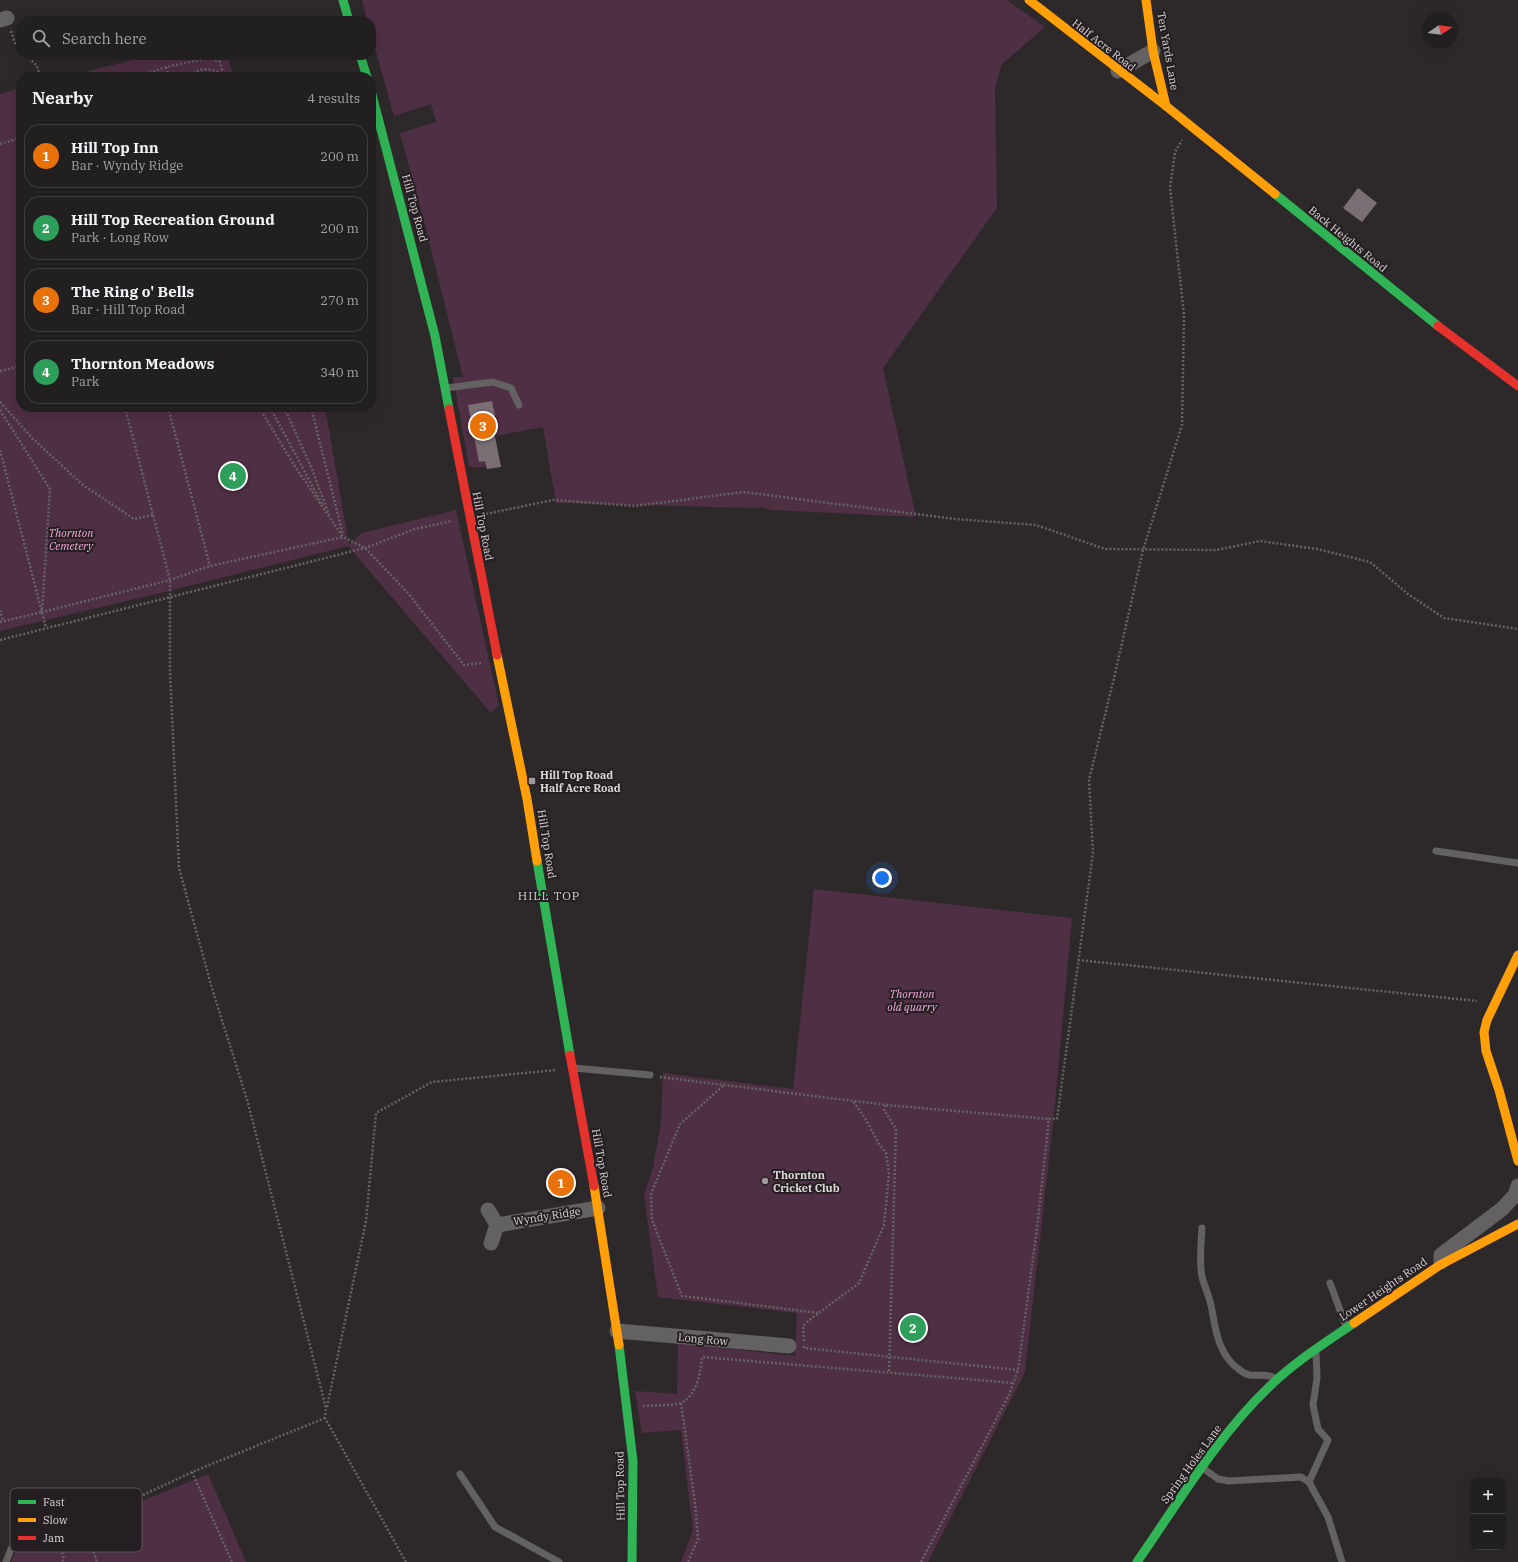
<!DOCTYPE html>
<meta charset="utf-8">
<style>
body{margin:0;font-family:"IBM Plex Serif",serif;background:#2e2c2d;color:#f1f3f6}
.controls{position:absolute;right:12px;bottom:12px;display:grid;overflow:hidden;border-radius:8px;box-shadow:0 4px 16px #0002}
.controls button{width:36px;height:36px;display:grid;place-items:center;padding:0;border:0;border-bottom:1px solid #3f3d3e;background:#221f20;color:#f1f3f6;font:20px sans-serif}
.compass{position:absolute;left:1422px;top:12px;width:36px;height:36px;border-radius:50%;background:#221f20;box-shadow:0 4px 16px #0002;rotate:77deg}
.you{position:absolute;left:882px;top:878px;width:14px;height:14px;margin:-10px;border:3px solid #fff;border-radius:50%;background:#1a73e8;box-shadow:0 0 0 6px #1a73e833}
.badge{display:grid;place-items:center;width:26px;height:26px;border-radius:50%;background:#9e999b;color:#fff;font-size:13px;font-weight:700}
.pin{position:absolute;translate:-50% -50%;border:2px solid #fff;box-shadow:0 1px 4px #0006}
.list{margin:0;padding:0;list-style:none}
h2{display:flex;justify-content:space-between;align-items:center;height:52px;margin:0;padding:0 16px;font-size:17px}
h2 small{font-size:13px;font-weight:400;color:#a2a2a5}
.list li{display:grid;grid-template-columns:26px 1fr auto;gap:12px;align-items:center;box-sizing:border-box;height:64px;margin:0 8px 8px;padding:0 8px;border:1px solid #3f3d3e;border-radius:16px}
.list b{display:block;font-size:15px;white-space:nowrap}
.list p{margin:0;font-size:13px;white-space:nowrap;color:#a2a2a5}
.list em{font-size:13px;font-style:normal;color:#a2a2a5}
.icon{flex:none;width:22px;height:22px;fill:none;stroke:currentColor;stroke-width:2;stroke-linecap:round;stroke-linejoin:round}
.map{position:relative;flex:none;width:1518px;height:1562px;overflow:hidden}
.search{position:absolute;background:#221f20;box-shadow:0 4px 16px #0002;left:16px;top:16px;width:360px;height:44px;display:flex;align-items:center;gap:10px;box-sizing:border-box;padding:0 14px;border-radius:16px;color:#a2a2a5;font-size:15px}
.panel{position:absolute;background:#221f20;box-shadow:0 4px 16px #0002;left:16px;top:72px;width:360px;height:340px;border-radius:16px}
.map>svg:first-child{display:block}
.green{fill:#4f2f44}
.building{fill:#7b6f76}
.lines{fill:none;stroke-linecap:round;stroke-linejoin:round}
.path{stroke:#656364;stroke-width:2.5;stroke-dasharray:2 2;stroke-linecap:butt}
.lane{stroke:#636162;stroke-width:7}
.street{stroke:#636162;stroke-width:15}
.fast{stroke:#30b455;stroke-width:9}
.slow{stroke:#ff9f0a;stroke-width:9}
.jam{stroke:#e5322d;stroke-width:9}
.poi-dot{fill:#9e999b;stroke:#251e22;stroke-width:1.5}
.labels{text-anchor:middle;stroke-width:4;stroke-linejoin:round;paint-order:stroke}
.street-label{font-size:11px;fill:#dbd5d8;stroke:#251e22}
.park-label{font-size:11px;font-style:italic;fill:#f6acdb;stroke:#251e22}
.poi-label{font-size:11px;font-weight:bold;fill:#dbd5d8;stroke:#251e22;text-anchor:start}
.neighbourhood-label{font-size:12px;letter-spacing:1px;fill:#d7ccd3;stroke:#251e22}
.key{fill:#251e22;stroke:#5c5559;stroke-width:1}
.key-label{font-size:11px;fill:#dbd5d8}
</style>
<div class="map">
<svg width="1518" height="1562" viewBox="0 0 1518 1562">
<rect width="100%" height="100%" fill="#2d292b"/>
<!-- green -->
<g class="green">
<polygon points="362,0 1007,0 1045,27 1002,64 995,88 997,208 883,368 916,517 772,510 762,507 755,508 556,503 543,427 495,436 501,467 469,467 453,377 463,377 423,217 400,133 436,122 431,104 394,116 371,34 371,21 367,21"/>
<polygon points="153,55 227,55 234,77 64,77"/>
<polygon points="21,88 21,407 325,407 349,545 362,533 456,510 499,705 491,713 348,546 160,593 0,631 0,94"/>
<polygon points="814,889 1072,918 1054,1114 1025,1372 928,1562 681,1562 693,1530 681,1430 642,1433 635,1391 677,1394 678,1343 795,1356 797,1313 658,1297 644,1194 653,1168 661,1122 663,1073 793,1089"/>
<polygon points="208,1474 246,1562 11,1562 15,1553"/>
</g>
<!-- building -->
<g class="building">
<polygon points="1358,188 1377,203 1362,222 1343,208"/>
<polygon points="492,401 495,416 491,417 501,467 487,469 485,461 479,462 468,405"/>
</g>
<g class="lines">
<!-- path -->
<g class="path">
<polyline points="11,31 15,43 21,50"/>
<polyline points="26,55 37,66 40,77"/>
<polyline points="166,67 169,77"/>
<polyline points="138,77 166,67 210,58 220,62 224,77"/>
<path d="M191,77C199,65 214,69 223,75"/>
<polyline points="0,144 21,138"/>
<polyline points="0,371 21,366"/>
<polyline points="0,402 32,438 83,485 134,519 153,515"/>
<polyline points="125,407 170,580 170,671 179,868 211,985 248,1103 326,1408 325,1418 406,1562"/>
<polyline points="168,407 210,566"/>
<polyline points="259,407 294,465 343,537 365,548 408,593 464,665 481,663"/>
<polyline points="270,407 323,506"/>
<polyline points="284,407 312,469 329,515"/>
<polyline points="311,407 343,535"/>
<polyline points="0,410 50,489 42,612 170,580 210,566 343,537"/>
<polyline points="0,450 46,628"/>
<polyline points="486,514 553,500 635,506 743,492 955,519 1036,525 1105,549 1217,550 1260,541 1317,549 1370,562 1408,594 1444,618 1518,629"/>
<polyline points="0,610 3,621"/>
<polyline points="0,622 42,612"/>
<polyline points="0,640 365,548 415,529 452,521"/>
<polyline points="1078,960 1477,1001"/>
<polyline points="660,1077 886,1105 1049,1119"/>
<polyline points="723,1086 680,1124 651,1194 652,1220 682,1296 819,1313"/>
<polyline points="886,1105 884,1110 896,1129 889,1372"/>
<polyline points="804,1341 803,1326 808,1321 859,1283 884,1225 889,1174 886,1153 879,1144 865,1118 853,1101"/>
<polyline points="804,1346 804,1348 1018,1370"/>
<polyline points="681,1403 695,1503 698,1539 688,1562"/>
<path d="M643,1406C652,1405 672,1406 680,1403C696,1398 701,1372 702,1357L1014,1383"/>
<polyline points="327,1407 366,1221 376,1113 432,1082 556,1070"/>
<polyline points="192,1472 232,1562"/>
<polyline points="143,1495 192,1472 325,1418"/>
<polyline points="86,1529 97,1562"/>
<polyline points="58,1541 64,1558 62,1562"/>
<polyline points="921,1562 1009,1395 1018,1370 1037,1228 1049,1119 1057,1119 1093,853 1089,780 1115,674 1143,550 1182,425 1184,315 1170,188 1175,152 1182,140"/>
</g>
<!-- lane -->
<g class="lane">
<polyline points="446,388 493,382 511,388 519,405"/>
<polyline points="1436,851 1518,863"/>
<polyline points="574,1068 650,1075"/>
<path d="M1202,1228C1201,1244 1199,1262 1202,1277C1205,1288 1210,1298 1212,1310C1216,1333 1219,1356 1241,1371C1252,1380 1263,1371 1275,1378"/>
<polyline points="1330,1283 1346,1326"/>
<polyline points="1204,1469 1218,1479 1229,1481 1301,1477 1309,1482 1328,1517 1342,1562"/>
<polyline points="460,1474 495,1527 559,1562"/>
<polyline points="1309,1482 1328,1440 1318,1429 1313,1405 1317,1378 1316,1352"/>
<polyline points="6,1562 11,1549 134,1499"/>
</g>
<!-- street -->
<g class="street">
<polyline points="0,20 7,18"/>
<polyline points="1118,71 1153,51"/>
<polyline points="488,1210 497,1225 598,1208"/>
<polyline points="491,1243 497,1225"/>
<polyline points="1441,1262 1441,1255 1502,1209 1515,1195 1518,1186"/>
<polyline points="617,1331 789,1346"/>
</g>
<!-- fast -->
<g class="fast">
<polyline points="343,0 349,21"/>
<polyline points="360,55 367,77"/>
<polyline points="371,91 435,336 449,409"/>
<polyline points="1275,194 1438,326"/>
<polyline points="537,861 570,1055"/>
<polyline points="619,1345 633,1461 632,1562"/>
<path d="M1137,1562C1178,1503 1218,1435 1271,1385C1296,1361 1325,1343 1354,1323"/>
</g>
<!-- slow -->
<g class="slow">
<polyline points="1029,0 1166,106 1275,194"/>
<polyline points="1146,0 1153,51 1166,106"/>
<polyline points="497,655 527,799 537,861"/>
<polyline points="1518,955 1487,1020 1484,1032 1486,1051 1499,1090 1518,1161"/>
<polyline points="594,1186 619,1345"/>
<polyline points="1354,1323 1440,1265 1518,1224"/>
</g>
<!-- jam -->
<g class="jam">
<polyline points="1438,326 1518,386"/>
<polyline points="449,409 497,655"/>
<polyline points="570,1055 594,1186"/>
</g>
</g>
<!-- markers -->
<g class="poi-dot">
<rect x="528" y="777" width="8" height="8" rx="2"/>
<circle cx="765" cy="1181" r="4"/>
</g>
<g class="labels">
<!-- street labels -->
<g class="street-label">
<text transform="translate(1104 45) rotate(38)" y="4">Half Acre Road</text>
<text transform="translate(1168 51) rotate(80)" y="4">Ten Yards Lane</text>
<text transform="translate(415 208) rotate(75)" y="4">Hill Top Road</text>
<text transform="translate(1348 239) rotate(39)" y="4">Back Heights Road</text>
<text transform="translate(483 526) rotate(79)" y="4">Hill Top Road</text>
<text transform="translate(547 844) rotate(81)" y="4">Hill Top Road</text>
<text transform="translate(602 1163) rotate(80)" y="4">Hill Top Road</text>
<text transform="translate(547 1216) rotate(-9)" y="4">Wyndy Ridge</text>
<text transform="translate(1383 1289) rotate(-34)" y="4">Lower Heights Road</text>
<text transform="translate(703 1339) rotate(5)" y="4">Long Row</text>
<text transform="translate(1191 1464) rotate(-54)" y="4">Spring Holes Lane</text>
<text transform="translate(620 1486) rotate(-91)" y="4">Hill Top Road</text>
</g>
<!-- park labels -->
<g class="park-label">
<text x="71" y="537">Thornton<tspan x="71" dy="13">Cemetery</tspan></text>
<text x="912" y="998">Thornton<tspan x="912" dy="13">old quarry</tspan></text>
</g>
<!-- poi labels -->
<g class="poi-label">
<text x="540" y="779">Hill Top Road<tspan x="540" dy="13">Half Acre Road</tspan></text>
<text x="773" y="1179">Thornton<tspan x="773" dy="13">Cricket Club</tspan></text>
</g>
<!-- neighbourhood labels -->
<g class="neighbourhood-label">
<text x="549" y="900">HILL TOP</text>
</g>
</g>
<!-- legend -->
<rect x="10" y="1488" width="132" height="64" rx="6" class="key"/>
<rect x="18" y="1500" width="18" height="4" fill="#30b455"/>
<rect x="18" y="1518" width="18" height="4" fill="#ff9f0a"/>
<rect x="18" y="1536" width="18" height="4" fill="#e5322d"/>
<g class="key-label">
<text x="43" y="1506">Fast</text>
<text x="43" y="1524">Slow</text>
<text x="43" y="1542">Jam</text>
</g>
</svg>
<div class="controls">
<button>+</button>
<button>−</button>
</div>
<svg class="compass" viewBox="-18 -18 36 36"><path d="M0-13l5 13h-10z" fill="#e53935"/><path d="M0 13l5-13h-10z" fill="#a2a2a5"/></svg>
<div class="you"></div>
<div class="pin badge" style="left:561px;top:1183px;background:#e8710a">1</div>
<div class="pin badge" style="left:913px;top:1328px;background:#2e9e5b">2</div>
<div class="pin badge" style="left:483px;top:426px;background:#e8710a">3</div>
<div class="pin badge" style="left:233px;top:476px;background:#2e9e5b">4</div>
<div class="search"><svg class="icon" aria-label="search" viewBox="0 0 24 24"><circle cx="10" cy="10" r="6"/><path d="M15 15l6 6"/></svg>Search here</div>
<section class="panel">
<h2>Nearby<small>4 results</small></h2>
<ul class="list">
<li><span class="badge" style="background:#e8710a">1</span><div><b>Hill Top Inn</b><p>Bar · Wyndy Ridge</p></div><em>200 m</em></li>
<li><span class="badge" style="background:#2e9e5b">2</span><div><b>Hill Top Recreation Ground</b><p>Park · Long Row</p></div><em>200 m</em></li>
<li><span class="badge" style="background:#e8710a">3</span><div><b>The Ring o' Bells</b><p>Bar · Hill Top Road</p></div><em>270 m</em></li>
<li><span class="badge" style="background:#2e9e5b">4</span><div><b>Thornton Meadows</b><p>Park</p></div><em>340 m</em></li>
</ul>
</section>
</div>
